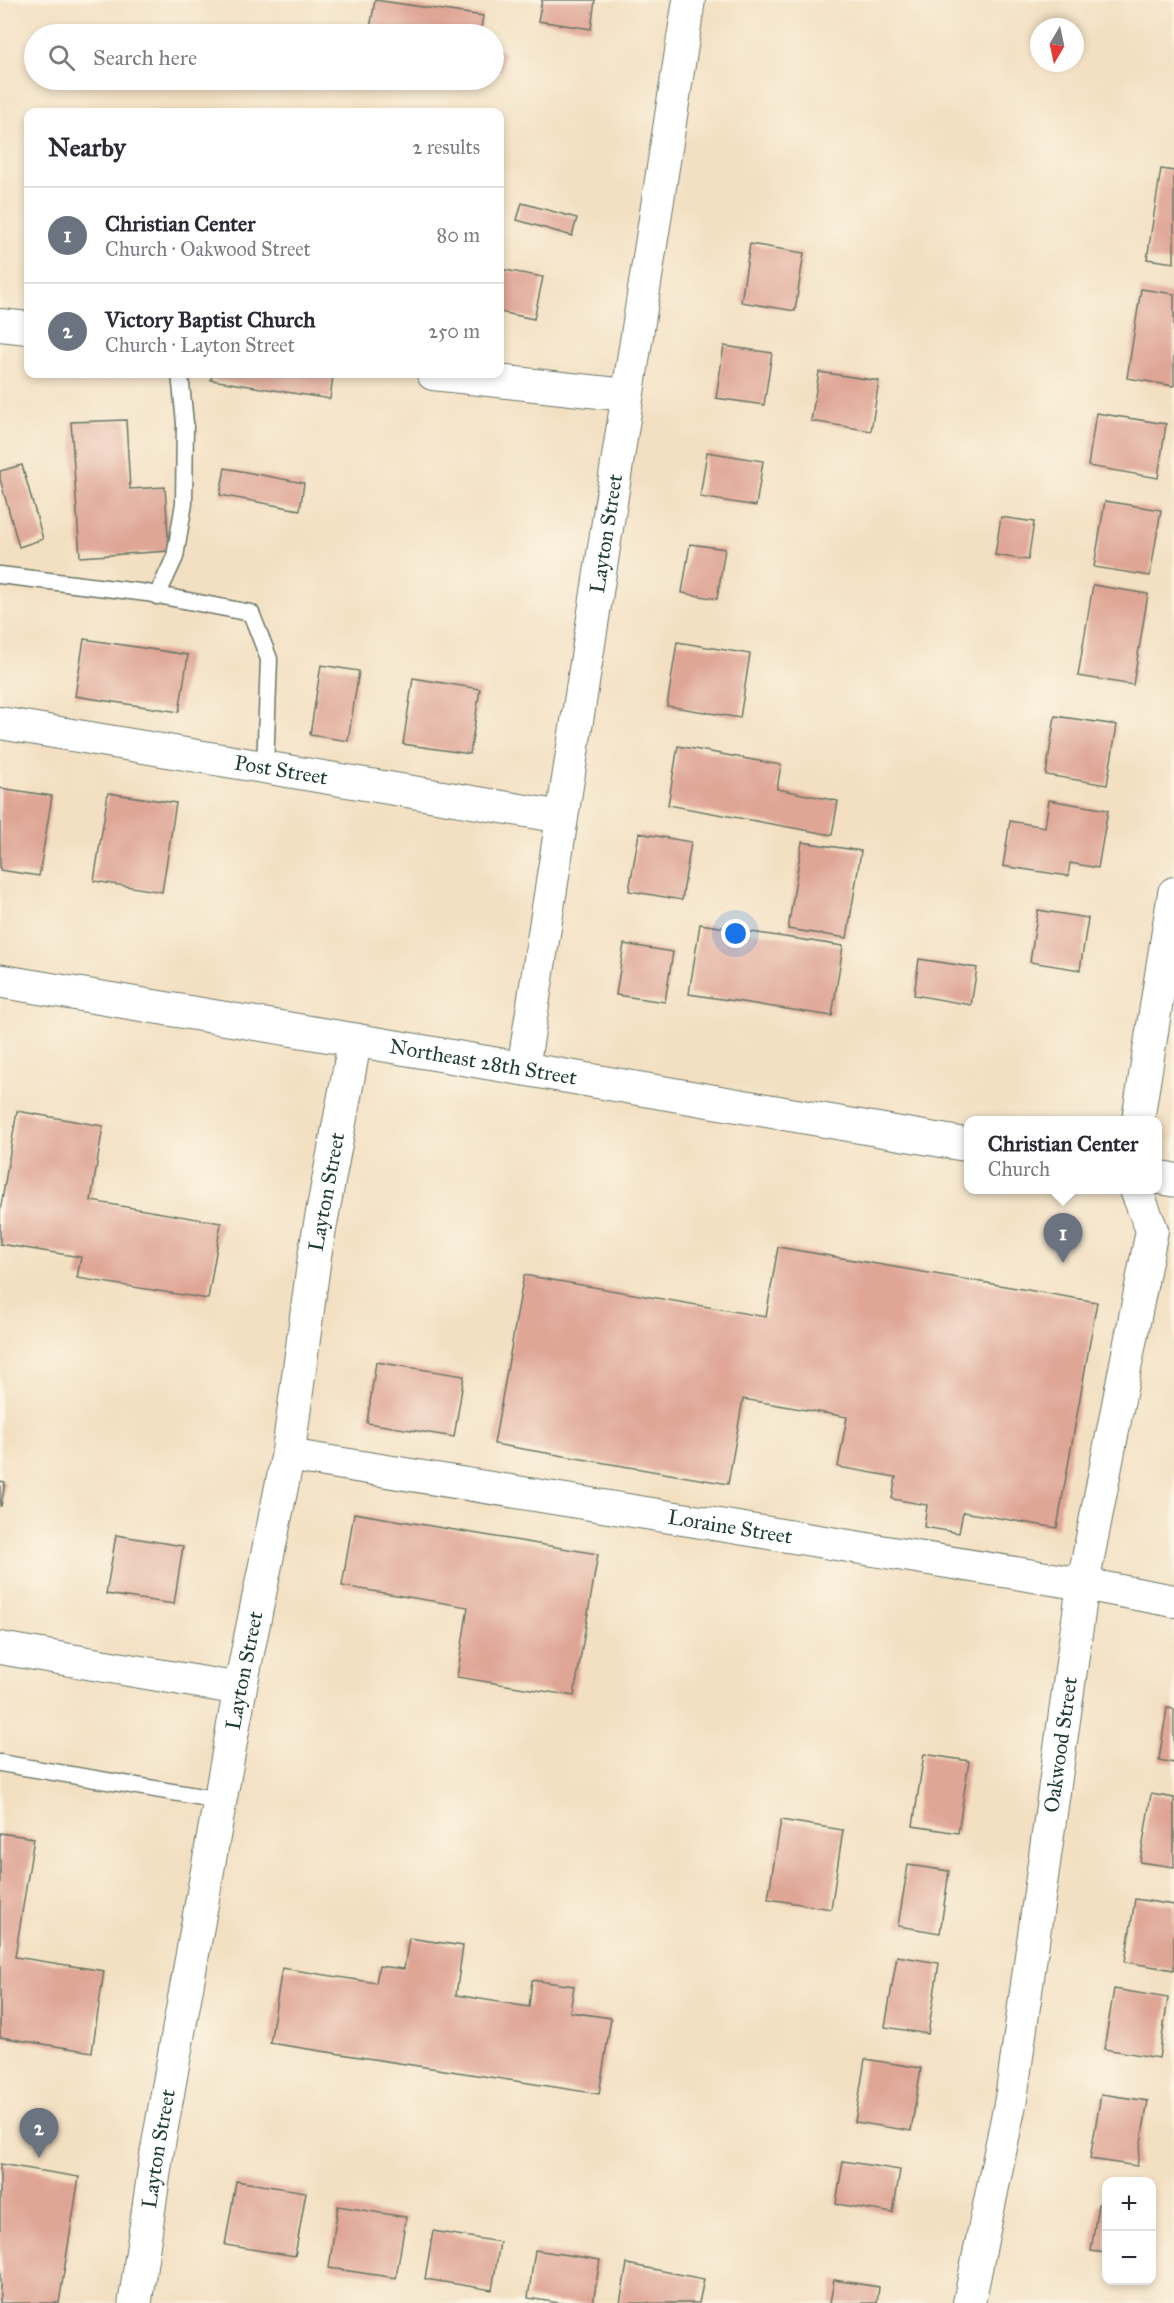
<!DOCTYPE html>
<meta charset="utf-8">
<style>
body{margin:0;font-family:"IM FELL Great Primer",serif;background:#f2f2f3;color:#2b2b33}
.controls{position:absolute;right:18px;bottom:18px;display:grid;overflow:hidden;border-radius:12px;box-shadow:0 3px 9px #0003}
.controls button{width:54px;height:54px;display:grid;place-items:center;padding:0;border:0;border-bottom:2px solid #e1e1e2;background:#fff;color:#2b2b33;font:30px sans-serif}
.compass{position:absolute;left:1030px;top:18px;width:54px;height:54px;border-radius:50%;background:#fff;box-shadow:0 3px 9px #0003;rotate:189deg}
.you{position:absolute;left:736px;top:934px;width:21px;height:21px;margin:-15px;border:4px solid #fff;border-radius:50%;background:#1a73e8;box-shadow:0 0 0 9px #1a73e833}
.badge{display:grid;place-items:center;width:39px;height:39px;border-radius:50%;background:#d1495b;color:#fff;font-size:20px;font-weight:700}
.pin{position:absolute;translate:-50% -50px;filter:drop-shadow(0 2px 3px #0008)}
.pin::after{content:'';position:absolute;top:32px;width:21px;height:18px;background:inherit;clip-path:polygon(0 0,100% 0,50% 100%)}
.popup{position:absolute;left:964px;top:1116px;width:198px;height:78px;box-sizing:border-box;display:grid;place-content:center;border-radius:12px;background:#fff;filter:drop-shadow(0 2px 4px #0005);font-size:20px;white-space:nowrap;color:#7c7c81}
.popup b{font-size:22px;color:#2b2b33}
.popup::after{content:'';position:absolute;left:50%;top:100%;margin-left:-12px;border:12px solid transparent;border-top-color:#fff}
.list{margin:0;padding:0;list-style:none}
h2{display:flex;justify-content:space-between;align-items:center;height:78px;margin:0;padding:0 24px;font-size:26px}
h2 small{font-size:20px;font-weight:400;color:#7c7c81}
.list li{display:grid;grid-template-columns:39px 1fr auto;gap:18px;align-items:center;box-sizing:border-box;height:96px;padding:0 24px;border-top:2px solid #e1e1e2}
.list b{display:block;font-size:22px;white-space:nowrap}
.list p{margin:0;font-size:20px;white-space:nowrap;color:#7c7c81}
.list em{font-size:20px;font-style:normal;color:#7c7c81}
.icon{flex:none;width:33px;height:33px;fill:none;stroke:currentColor;stroke-width:2;stroke-linecap:round;stroke-linejoin:round}
.map{position:relative;flex:none;width:1174px;height:2303px;overflow:hidden}
.search{position:absolute;background:#fff;box-shadow:0 3px 9px #0003;left:24px;top:24px;width:480px;height:66px;display:flex;align-items:center;gap:15px;box-sizing:border-box;padding:0 21px;border-radius:33px;color:#7c7c81;font-size:22px}
.panel{position:absolute;background:#fff;box-shadow:0 3px 9px #0003;left:24px;top:108px;width:480px;height:270px;border-radius:12px}
.map>svg:first-child{display:block}
.building{fill:#dfa595}
.lines{fill:none;stroke-linecap:round;stroke-linejoin:round}
.lane-casing{stroke:#697666;stroke-width:19}
.street-casing{stroke:#697666;stroke-width:34}
.secondary-casing{stroke:#697666;stroke-width:35}
.primary-casing{stroke:#697666;stroke-width:35}
.lane{stroke:#fff;stroke-width:16}
.street{stroke:#fff;stroke-width:32}
.secondary{stroke:#fff;stroke-width:33}
.primary{stroke:#fff;stroke-width:33}
.labels{text-anchor:middle;stroke-width:5;stroke-linejoin:round;paint-order:stroke}
.street-label{font-size:21px;fill:#1f3d34;stroke:#fcf5e5}
</style>
<div class="map">
<svg width="1174" height="2303" viewBox="0 0 1174 2303">
<rect width="100%" height="100%" fill="#fcf5e5"/>
<filter id="ink" filterUnits="userSpaceOnUse"><feTurbulence type="fractalNoise" baseFrequency=".0167" numOctaves="2"/><feDisplacementMap in="SourceGraphic" scale="12" xChannelSelector="R" yChannelSelector="G"/><feConvolveMatrix kernelMatrix="1 2 1 2 8 2 1 2 1" color-interpolation-filters="sRGB"/></filter>
<filter id="wash" filterUnits="userSpaceOnUse"><feTurbulence type="fractalNoise" baseFrequency=".008" numOctaves="4" result="noise"/><feDisplacementMap in="SourceGraphic" scale="24" xChannelSelector="R" yChannelSelector="G"/><feGaussianBlur stdDeviation="1.35" result="paint"/><feColorMatrix in="noise" values="0 0 0 0 0 0 0 0 0 0 0 0 0 0 0 0 0 1.4 0 .05"/><feComposite in="paint" operator="in"/></filter>
<g filter="url(#wash)">
<rect width="100%" height="100%" fill="#f3e0c2"/>
<g id="blocks">
<!-- building -->
<g class="building">
<polygon points="375,0 483,16 480,34 369,34"/>
<polygon points="542,0 595,0 591,29 538,21"/>
<polygon points="494,50 504,52 501,70 494,68"/>
<polygon points="1161,169 1174,171 1174,263 1147,259"/>
<polygon points="522,203 577,218 572,236 517,220"/>
<polygon points="750,244 804,253 795,311 741,302"/>
<polygon points="500,269 543,277 534,319 500,312"/>
<polygon points="1141,289 1174,294 1174,386 1127,378"/>
<polygon points="724,346 772,353 764,405 716,398"/>
<polygon points="819,372 879,381 871,431 811,421"/>
<polygon points="212,374 320,374 333,376 330,399 211,380"/>
<polygon points="1096,413 1166,424 1158,478 1088,466"/>
<polygon points="126,420 130,489 165,487 169,551 80,557 71,422"/>
<polygon points="707,452 763,461 756,506 700,497"/>
<polygon points="22,465 43,539 19,547 0,479 0,471"/>
<polygon points="225,468 304,483 300,510 220,495"/>
<polygon points="1105,501 1161,510 1150,576 1094,567"/>
<polygon points="1001,517 1034,522 1028,560 995,555"/>
<polygon points="690,544 725,549 717,599 682,593"/>
<polygon points="1093,585 1148,594 1133,685 1078,676"/>
<polygon points="84,639 188,655 179,712 75,696"/>
<polygon points="677,642 750,654 740,718 667,706"/>
<polygon points="321,665 359,671 348,741 310,735"/>
<polygon points="413,678 480,689 470,754 403,744"/>
<polygon points="1055,716 1117,725 1107,785 1046,775"/>
<polygon points="678,746 781,765 777,789 838,801 832,835 668,805"/>
<polygon points="0,788 52,796 39,876 0,870"/>
<polygon points="108,793 176,803 162,892 94,881"/>
<polygon points="1049,800 1108,810 1098,868 1070,863 1068,876 1003,866 1010,821 1045,827"/>
<polygon points="639,833 691,842 682,900 629,891"/>
<polygon points="802,842 861,851 847,938 788,929"/>
<polygon points="1038,910 1088,918 1080,970 1030,962"/>
<polygon points="700,924 843,946 832,1016 689,994"/>
<polygon points="624,944 673,952 665,1002 616,995"/>
<polygon points="919,959 977,968 971,1005 914,995"/>
<polygon points="17,1111 103,1126 91,1201 221,1223 208,1299 77,1278 81,1257 0,1244 0,1212"/>
<polygon points="778,1247 1097,1302 1057,1528 963,1512 959,1533 924,1527 927,1505 892,1499 896,1477 838,1467 847,1417 743,1399 728,1484 494,1444 524,1275 766,1317"/>
<polygon points="376,1362 464,1376 454,1437 367,1423"/>
<polygon points="0,1481 5,1482 1,1506 0,1506"/>
<polygon points="354,1513 598,1554 574,1696 457,1677 468,1607 342,1586"/>
<polygon points="116,1535 183,1546 174,1604 106,1594"/>
<polygon points="1167,1708 1174,1709 1174,1763 1159,1760"/>
<polygon points="924,1754 969,1761 958,1833 913,1826"/>
<polygon points="1151,1794 1174,1798 1174,1867 1140,1862"/>
<polygon points="781,1820 843,1830 831,1909 768,1899"/>
<polygon points="0,1833 34,1838 15,1957 104,1971 92,2052 0,2037"/>
<polygon points="908,1865 949,1871 940,1933 898,1926"/>
<polygon points="1135,1899 1174,1905 1174,1970 1125,1962"/>
<polygon points="409,1938 463,1946 456,1995 529,2007 532,1980 574,1986 570,2012 611,2018 599,2094 270,2043 282,1968 376,1983 379,1966 404,1969"/>
<polygon points="897,1956 939,1963 928,2034 885,2027"/>
<polygon points="1114,1989 1168,1998 1159,2058 1104,2049"/>
<polygon points="865,2059 921,2068 911,2131 855,2122"/>
<polygon points="1101,2094 1148,2101 1137,2166 1090,2159"/>
<polygon points="843,2161 900,2170 893,2213 836,2204"/>
<polygon points="0,2164 79,2177 59,2303 0,2303"/>
<polygon points="236,2181 306,2192 295,2256 225,2245"/>
<polygon points="1098,2204 1106,2205 1106,2253 1091,2251"/>
<polygon points="338,2206 406,2217 396,2278 329,2268"/>
<polygon points="433,2231 500,2242 492,2290 425,2279"/>
<polygon points="535,2250 600,2260 593,2303 559,2303 528,2298"/>
<polygon points="627,2264 704,2279 699,2303 620,2303"/>
<polygon points="834,2280 879,2287 877,2303 830,2303"/>
</g>
</g>
</g>
<g filter="url(#ink)">
<use href="#blocks" fill-opacity="0" stroke="#697666" stroke-width="1.5"/>
<g class="lines">
<defs>
<g id="lane">
<polyline points="0,575 147,593 251,613 269,659 265,767"/>
<polyline points="157,596 175,557 184,503 185,423 180,374"/>
<polyline points="0,1763 220,1800"/>
</g>
<g id="street">
<polyline points="0,325 28,328"/>
<polyline points="433,374 627,395"/>
<path id="s1" d="M0,723L562,817"/>
<path id="s2" d="M523,1069L689,0"/>
<polyline points="1138,1120 1174,893"/>
<path id="s3" d="M288,1455L1083,1584L1174,1601"/>
<polyline points="0,1648 240,1689"/>
<path id="s4" d="M969,2303L1011,2099L1083,1584L1152,1230L1136,1190"/>
</g>
<g id="secondary">
<path id="s5" d="M135,2303L157,2152L240,1689L288,1455L315,1253L355,1040"/>
</g>
<g id="primary">
<path id="s6" d="M0,981L355,1040L968,1145"/>
<polyline points="1158,1177 1174,1180"/>
</g>
</defs>
<!-- lane casing -->
<use href="#lane" class="lane-casing"/>
<!-- street casing -->
<use href="#street" class="street-casing"/>
<!-- secondary casing -->
<use href="#secondary" class="secondary-casing"/>
<!-- primary casing -->
<use href="#primary" class="primary-casing"/>
<!-- lane -->
<use href="#lane" class="lane"/>
<!-- street -->
<use href="#street" class="street"/>
<!-- secondary -->
<use href="#secondary" class="secondary"/>
<!-- primary -->
<use href="#primary" class="primary"/>
</g>
</g>
<g class="labels">
<!-- street labels -->
<g class="street-label">
<text dy="7" stroke="none"><textPath href="#s2" startOffset="542">Layton Street</textPath></text>
<text dy="7" stroke="none"><textPath href="#s1" startOffset="285">Post Street</textPath></text>
<text dy="7" stroke="none"><textPath href="#s6" startOffset="490">Northeast 28th Street</textPath></text>
<text dy="7" stroke="none"><textPath href="#s5" startOffset="1128">Layton Street</textPath></text>
<text dy="7" stroke="none"><textPath href="#s3" startOffset="448">Loraine Street</textPath></text>
<text dy="7" stroke="none"><textPath href="#s5" startOffset="642">Layton Street</textPath></text>
<text dy="7" stroke="none"><textPath href="#s4" startOffset="566">Oakwood Street</textPath></text>
<text dy="7" stroke="none"><textPath href="#s5" startOffset="156">Layton Street</textPath></text>
</g>
</g>
</svg>
<div class="controls">
<button>+</button>
<button>−</button>
</div>
<svg class="compass" viewBox="-18 -18 36 36"><path d="M0-13l5 13h-10z" fill="#e53935"/><path d="M0 13l5-13h-10z" fill="#7c7c81"/></svg>
<div class="you"></div>
<div class="pin badge" style="left:1063px;top:1263px;background:#6b7280">1</div>
<div class="popup"><b>Christian Center</b>Church</div>
<div class="pin badge" style="left:39px;top:2158px;background:#6b7280">2</div>
<div class="search"><svg class="icon" aria-label="search" viewBox="0 0 24 24"><circle cx="10" cy="10" r="6"/><path d="M15 15l6 6"/></svg>Search here</div>
<section class="panel">
<h2>Nearby<small>2 results</small></h2>
<ul class="list">
<li><span class="badge" style="background:#6b7280">1</span><div><b>Christian Center</b><p>Church · Oakwood Street</p></div><em>80 m</em></li>
<li><span class="badge" style="background:#6b7280">2</span><div><b>Victory Baptist Church</b><p>Church · Layton Street</p></div><em>250 m</em></li>
</ul>
</section>
</div>
